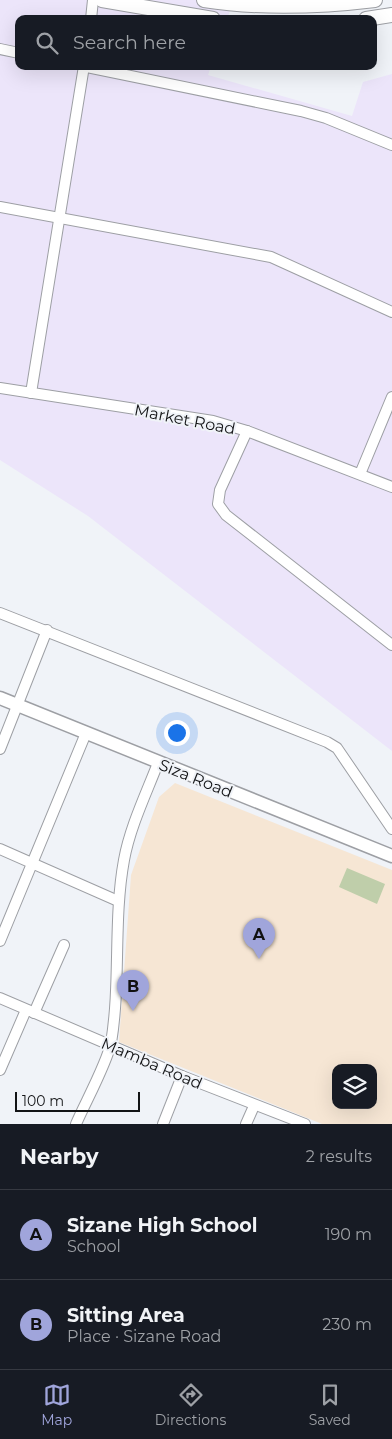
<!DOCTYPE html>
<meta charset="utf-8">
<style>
body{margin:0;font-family:Montserrat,sans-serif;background:#20242c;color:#f1f3f6}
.controls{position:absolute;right:15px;bottom:15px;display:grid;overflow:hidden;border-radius:10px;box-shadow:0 5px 20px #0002}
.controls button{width:45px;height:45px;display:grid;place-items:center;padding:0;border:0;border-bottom:1px solid #363941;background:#171b24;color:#f1f3f6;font:25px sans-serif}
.scale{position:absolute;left:15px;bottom:12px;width:125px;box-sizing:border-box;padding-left:5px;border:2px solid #131416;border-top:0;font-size:14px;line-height:18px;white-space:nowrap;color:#131416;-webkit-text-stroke:4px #f0f3f8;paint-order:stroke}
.you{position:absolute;left:176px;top:732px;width:18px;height:18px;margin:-12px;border:4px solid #fff;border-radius:50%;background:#1a73e8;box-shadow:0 0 0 8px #1a73e833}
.badge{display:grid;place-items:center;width:32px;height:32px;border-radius:50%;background:#a0a5db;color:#111;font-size:16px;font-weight:700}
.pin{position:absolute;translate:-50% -41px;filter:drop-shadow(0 1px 2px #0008)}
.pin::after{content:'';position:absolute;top:26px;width:18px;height:15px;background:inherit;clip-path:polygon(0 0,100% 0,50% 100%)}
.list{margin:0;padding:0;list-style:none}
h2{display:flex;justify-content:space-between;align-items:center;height:65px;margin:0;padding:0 20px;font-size:21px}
h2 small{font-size:16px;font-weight:400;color:#9ea1a6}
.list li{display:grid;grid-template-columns:32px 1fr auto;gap:15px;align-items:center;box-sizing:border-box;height:90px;padding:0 20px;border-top:1px solid #363941}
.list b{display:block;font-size:19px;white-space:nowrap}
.list p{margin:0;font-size:16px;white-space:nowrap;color:#9ea1a6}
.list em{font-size:16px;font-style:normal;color:#9ea1a6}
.icon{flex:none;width:28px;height:28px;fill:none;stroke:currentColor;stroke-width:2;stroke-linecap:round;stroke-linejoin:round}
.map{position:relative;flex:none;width:392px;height:1124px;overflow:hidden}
.search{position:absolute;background:#171b24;box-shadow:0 5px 20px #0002;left:15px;right:15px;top:15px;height:55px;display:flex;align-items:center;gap:12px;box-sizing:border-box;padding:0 18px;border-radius:10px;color:#9ea1a6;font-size:19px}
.sheet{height:245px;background:#171b24}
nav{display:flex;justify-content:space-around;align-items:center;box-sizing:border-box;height:70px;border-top:1px solid #363941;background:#171b24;font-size:14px;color:#9ea1a6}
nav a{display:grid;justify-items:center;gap:2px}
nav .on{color:#a0a5db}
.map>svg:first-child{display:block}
.industrial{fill:#ece5fa}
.education{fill:#f6e6d4;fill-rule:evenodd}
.green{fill:#bfceaa}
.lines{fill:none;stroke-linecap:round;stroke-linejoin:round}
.minor-casing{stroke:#9d9fa4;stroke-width:12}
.tertiary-casing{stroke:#9d9fa4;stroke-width:15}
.secondary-casing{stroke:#9d9fa4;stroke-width:16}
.minor{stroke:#fff;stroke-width:10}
.tertiary{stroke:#fff;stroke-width:12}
.secondary{stroke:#fff;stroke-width:14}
.labels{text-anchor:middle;stroke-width:4;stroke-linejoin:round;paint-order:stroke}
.street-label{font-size:16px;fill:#131416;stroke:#f0f3f8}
</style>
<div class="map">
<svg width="392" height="1124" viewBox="0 0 392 1124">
<rect width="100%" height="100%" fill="#f0f3f8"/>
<!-- industrial -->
<polygon class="industrial" points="0,0 234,0 227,19 19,19 19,66 211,66 208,75 352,116 363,82 392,74 392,751 88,516 0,460"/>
<!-- education -->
<path class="education" d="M175,783L392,870V1124H322L119,1042L131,875L159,797ZM336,1068H373V1105H336Z"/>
<!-- green -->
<polygon class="green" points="347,868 385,884 377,904 339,887"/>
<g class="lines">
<defs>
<g id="minor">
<polyline points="91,19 93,0"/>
<polyline points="0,49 19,53"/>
<polyline points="82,66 301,111 326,118 392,145"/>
<polyline points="0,207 271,257 392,312"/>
<polyline points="0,388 213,421 247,431 392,487"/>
<polyline points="31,393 84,66"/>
<polyline points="247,431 220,490 218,504 226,515 392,645"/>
<polyline points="360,474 392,397"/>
<polyline points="0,613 327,742 337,748 392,829"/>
<polyline points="0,749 47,630"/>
<polyline points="0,849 118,901"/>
<polyline points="0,941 86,733"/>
<polyline points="0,998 182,1076 305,1124"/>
<polyline points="34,1013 64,945"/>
<polyline points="0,1070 26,1010"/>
<path d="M76,1124C85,1103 107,1063 111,1043C121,983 113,920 124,860C130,827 146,794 158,763"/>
<polyline points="163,1124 182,1076"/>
<polyline points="246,1124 254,1106"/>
</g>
<polyline id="tertiary" points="0,698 392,856"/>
<g id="secondary">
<polyline points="102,0 213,19"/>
<path d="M204,0C261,9 317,7 375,0"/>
<polyline points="366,19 392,15"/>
</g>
</defs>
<!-- minor casing -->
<use href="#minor" class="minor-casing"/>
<!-- tertiary casing -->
<use href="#tertiary" class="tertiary-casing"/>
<!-- secondary casing -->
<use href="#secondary" class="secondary-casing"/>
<!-- minor -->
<use href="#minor" class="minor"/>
<!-- tertiary -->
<use href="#tertiary" class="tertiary"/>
<!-- secondary -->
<use href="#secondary" class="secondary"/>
</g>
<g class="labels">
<!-- street labels -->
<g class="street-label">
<text transform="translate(185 419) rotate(11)" y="6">Market Road</text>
<text transform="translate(196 778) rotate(22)" y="6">Siza Road</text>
<text transform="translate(152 1063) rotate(23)" y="6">Mamba Road</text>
</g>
</g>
</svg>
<div class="controls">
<button><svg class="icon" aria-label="layers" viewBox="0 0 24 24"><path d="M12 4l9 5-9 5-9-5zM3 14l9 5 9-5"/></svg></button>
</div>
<div class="scale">100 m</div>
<div class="you"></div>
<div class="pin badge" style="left:259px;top:959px">A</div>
<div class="pin badge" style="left:133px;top:1011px">B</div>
<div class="search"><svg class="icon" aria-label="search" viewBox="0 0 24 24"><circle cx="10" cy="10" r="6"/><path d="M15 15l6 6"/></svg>Search here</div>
</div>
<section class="sheet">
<h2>Nearby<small>2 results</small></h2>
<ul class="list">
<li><span class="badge">A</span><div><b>Sizane High School</b><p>School</p></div><em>190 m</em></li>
<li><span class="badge">B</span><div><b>Sitting Area</b><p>Place · Sizane Road</p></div><em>230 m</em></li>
</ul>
</section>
<nav>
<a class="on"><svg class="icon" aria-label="map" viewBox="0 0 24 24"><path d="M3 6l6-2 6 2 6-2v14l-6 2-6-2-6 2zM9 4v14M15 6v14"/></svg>Map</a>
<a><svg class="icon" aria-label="directions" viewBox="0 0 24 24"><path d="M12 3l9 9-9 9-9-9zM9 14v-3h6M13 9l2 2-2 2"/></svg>Directions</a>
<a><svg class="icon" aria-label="saved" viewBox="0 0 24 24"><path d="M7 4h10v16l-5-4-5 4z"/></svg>Saved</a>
</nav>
